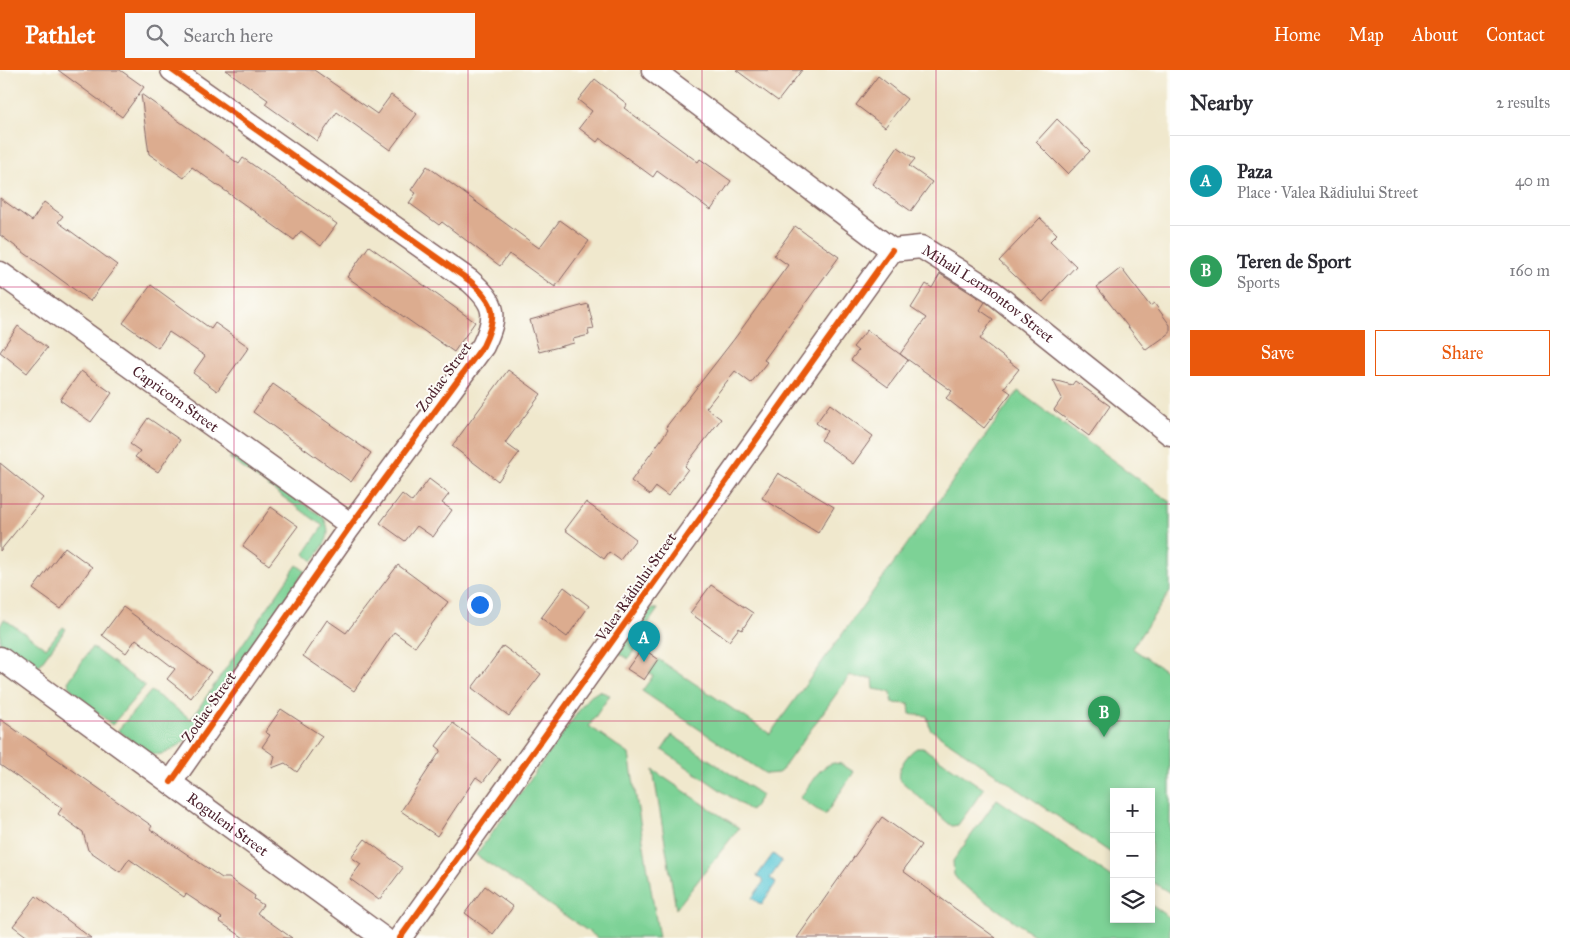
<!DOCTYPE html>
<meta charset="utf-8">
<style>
body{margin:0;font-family:"IM FELL Great Primer",serif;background:#f7f7f7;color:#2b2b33}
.controls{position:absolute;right:15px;bottom:15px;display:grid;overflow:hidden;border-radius:0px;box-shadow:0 2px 8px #0003}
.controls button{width:45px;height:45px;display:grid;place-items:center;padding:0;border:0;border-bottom:1px solid #e1e1e2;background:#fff;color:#2b2b33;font:25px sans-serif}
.you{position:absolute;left:479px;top:534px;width:18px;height:18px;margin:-12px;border:4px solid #fff;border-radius:50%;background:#1a73e8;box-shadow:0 0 0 8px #1a73e833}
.badge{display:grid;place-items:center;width:32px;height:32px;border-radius:50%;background:#ea580c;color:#fff;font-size:16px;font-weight:700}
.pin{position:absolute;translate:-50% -41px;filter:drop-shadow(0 1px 2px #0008)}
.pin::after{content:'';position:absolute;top:26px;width:18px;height:15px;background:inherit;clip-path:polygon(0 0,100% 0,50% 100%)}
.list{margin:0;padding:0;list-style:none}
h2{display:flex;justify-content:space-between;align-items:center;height:65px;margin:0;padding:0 20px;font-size:21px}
h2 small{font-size:16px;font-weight:400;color:#7c7c81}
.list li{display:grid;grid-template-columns:32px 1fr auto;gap:15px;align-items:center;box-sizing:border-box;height:90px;padding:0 20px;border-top:1px solid #e1e1e2}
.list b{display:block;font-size:19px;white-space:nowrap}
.list p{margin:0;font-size:16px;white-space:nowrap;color:#7c7c81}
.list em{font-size:16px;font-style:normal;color:#7c7c81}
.actions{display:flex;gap:10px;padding:15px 20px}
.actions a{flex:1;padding:11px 0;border:1px solid #ea580c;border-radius:0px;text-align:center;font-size:18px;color:#ea580c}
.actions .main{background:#ea580c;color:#fff}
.icon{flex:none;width:28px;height:28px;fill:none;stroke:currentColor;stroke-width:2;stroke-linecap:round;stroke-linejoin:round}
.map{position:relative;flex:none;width:1170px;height:868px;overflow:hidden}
header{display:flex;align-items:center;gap:30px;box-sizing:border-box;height:70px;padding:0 25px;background:#ea580c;color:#fff}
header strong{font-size:24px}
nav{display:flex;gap:28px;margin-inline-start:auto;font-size:18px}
.search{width:350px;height:45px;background:#f7f7f7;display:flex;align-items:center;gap:12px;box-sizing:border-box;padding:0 18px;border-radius:0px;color:#7c7c81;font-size:19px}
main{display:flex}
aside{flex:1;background:#fff}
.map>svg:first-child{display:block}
.green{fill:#7dd296;stroke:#647860}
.water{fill:#5cc8d6;stroke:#537480}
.building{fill:#dcac8f}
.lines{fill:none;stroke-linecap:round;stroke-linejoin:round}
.street-casing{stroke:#846564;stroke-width:25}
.street{stroke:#fff;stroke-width:22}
.cycleway-casing{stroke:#fdfcf7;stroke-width:9}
.cycleway{stroke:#e8590c;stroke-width:6}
.grid{fill:none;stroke:#c2185b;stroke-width:1;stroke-opacity:0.55}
.labels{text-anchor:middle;stroke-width:4;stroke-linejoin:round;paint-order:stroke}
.street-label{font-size:15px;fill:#4a1f2b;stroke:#fdfcf7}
</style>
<header>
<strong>Pathlet</strong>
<div class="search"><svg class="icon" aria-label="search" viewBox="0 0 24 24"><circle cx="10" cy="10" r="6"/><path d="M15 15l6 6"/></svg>Search here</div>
<nav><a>Home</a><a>Map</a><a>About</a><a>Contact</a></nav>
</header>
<main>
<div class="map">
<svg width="1170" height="868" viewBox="0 0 1170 868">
<rect width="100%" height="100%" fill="#fdfcf7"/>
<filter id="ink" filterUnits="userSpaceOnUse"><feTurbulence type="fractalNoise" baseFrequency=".02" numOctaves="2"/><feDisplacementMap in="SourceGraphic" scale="10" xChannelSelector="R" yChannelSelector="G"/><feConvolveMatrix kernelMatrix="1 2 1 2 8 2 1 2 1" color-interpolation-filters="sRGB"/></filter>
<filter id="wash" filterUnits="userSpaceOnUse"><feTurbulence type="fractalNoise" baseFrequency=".0096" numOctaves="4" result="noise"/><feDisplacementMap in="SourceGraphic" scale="20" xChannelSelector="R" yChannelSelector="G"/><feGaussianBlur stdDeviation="1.12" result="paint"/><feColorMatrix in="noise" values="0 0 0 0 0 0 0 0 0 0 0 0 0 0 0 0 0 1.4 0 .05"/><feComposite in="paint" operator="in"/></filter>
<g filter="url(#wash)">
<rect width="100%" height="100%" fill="#f0e8cd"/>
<!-- green -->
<g class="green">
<polygon points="1018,321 1170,432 1170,522 1132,578 1170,604 1170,823 1151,811 1151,722 1114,722 1114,785 930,659 927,646 910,644 909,634 892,633 891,622 874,619 873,608 856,608 850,605 781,701 778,703 766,704 642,621 653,606 649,603 658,589 770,664"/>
<path d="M236,386L323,447C335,466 323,475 313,491L304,484L323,456L229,388Z"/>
<path d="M297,495L305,501L186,670C152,697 147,682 118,660L151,621L191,649Z"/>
<polygon points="650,539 658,539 635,572 638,575 628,589 617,582 641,556"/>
<polygon points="4,549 46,578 63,557 66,559 38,597 34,598 0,574 0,556"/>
<polygon points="92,577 145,616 112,655 70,618 68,612"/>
<polygon points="599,621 610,625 589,656 629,684 659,868 598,868 476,785 588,628"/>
<polygon points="672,665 762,725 751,741 662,680"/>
<path d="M917,678H923L984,719L958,755L952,756L948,753L899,709C896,699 909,682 917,678Z"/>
<path d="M834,693L841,694L854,702L825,745L800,728C810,716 818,696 834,693Z"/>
<polygon points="653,700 739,758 676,839"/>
<polygon points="997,729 1114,809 1114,849 1151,849 1151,835 1170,848 1170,868 1038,868 960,813 954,805 953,791"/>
</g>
<!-- water -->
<polygon class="water" points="773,784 782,791 770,808 776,813 761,835 752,828 764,811 757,806"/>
<g id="blocks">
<!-- building -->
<g class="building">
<polygon points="58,0 120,0 144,17 122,47"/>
<polygon points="226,0 314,0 377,44 391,25 417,44 390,80 337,42 317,71 265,34 268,30"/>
<polygon points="736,0 802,0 778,31"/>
<polygon points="878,6 907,29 885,57 856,35"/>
<polygon points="595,9 627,34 624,38 698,92 700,89 731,111 711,140 657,101 653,107 600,68 597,72 579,58 592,41 578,30"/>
<polygon points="141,24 239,94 243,88 337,154 321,176 301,161 294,170 192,97 184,108 149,84"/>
<polygon points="1057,49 1090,81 1068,104 1036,72"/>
<polygon points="898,77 915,89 909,96 932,112 911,141 872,114"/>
<polygon points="427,96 539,178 560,150 589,171 555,217 509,184 500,196 442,152 439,155 409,133 416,123 411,120"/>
<polygon points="0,128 32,151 44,132 63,146 58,152 117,195 90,231 0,165"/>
<polygon points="1040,148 1057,164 1050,171 1076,196 1043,232 999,191"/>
<polygon points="795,156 839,187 764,290 767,292 751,313 735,301 706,338 721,349 685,396 688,399 668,426 656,417 650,425 631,411 668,360 666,357 735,268 788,195 774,185"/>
<polygon points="369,176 475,252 454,282 347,207"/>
<polygon points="1121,198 1150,236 1154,233 1170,255 1170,263 1146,280 1097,217"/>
<polygon points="940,204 985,232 980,240 993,249 980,269 1019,299 1004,318 1011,323 984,358 946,328 952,321 900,284 926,248 911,238 926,214 932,218"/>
<polygon points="151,215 211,259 215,253 249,277 217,321 193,303 205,286 169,262 158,278 123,253"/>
<polygon points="588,234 594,259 588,260 589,265 573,269 574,273 539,282 530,250"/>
<polygon points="18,256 47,278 27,303 0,282"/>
<polygon points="867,260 908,290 888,317 851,290 858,281 853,277"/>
<polygon points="508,300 541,324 505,373 519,383 498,411 452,376"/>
<polygon points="81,301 112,323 91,352 60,330"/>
<polygon points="1053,310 1072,315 1075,311 1110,336 1089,366 1054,340 1062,328"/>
<polygon points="273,314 371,383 351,412 253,342"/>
<polygon points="830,334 873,366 853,394 821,370 827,361 816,353"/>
<polygon points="148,348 180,370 158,402 135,387 140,381 130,374"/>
<polygon points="0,393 43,428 0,481"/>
<polygon points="778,403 834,437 818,463 762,428"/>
<polygon points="429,409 449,424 442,433 452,440 433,467 417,456 405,471 380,453 402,424 412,432"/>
<polygon points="586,432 636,469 620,490 609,482 604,489 565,460"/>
<polygon points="271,437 298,456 269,495 243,476"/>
<polygon points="65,477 92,497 61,539 33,519"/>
<polygon points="398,495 448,532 415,577 394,562 354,621 303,586 327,550 346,563"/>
<polygon points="711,515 753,543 742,560 739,558 729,571 690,543"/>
<polygon points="564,517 589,536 567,567 541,548"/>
<polygon points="123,537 211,602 191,628 167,609 175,599 136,569 126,583 102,565"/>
<polygon points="503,576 541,604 509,646 472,618"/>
<polygon points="642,578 658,589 644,610 627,599"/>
<polygon points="281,639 322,666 297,702 285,693 272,698 275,686 262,677 270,665 265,662"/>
<polygon points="0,649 152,756 150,759 222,808 229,808 255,826 254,829 263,835 257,843 292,868 244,868 219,851 222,848 186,824 184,827 129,789 120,802 88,780 83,762 58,744 62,738 0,695"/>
<polygon points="453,653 500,689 483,712 476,707 437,766 401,741 441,680 436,676"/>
<polygon points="882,747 921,775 903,801 996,868 797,868"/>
<polygon points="365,769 403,798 379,830 350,809 361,794 351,787"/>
<polygon points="485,816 513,837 493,864 465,843"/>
<polygon points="36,826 91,868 29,868 13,856"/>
</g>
</g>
</g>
<g filter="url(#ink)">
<use href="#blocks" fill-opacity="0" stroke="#846564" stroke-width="1"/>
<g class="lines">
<defs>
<g id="street">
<path id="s1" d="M653,0L892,180L921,177L990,220L1170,364"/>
<path id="s2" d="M0,203L351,455"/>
<path id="s3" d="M0,588L383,868"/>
<path d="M171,712L351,455L483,276C498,245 496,234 470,211L172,0"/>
<polyline points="400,868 892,180"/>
</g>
</defs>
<!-- street casing -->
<use href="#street" class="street-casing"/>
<!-- street -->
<use href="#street" class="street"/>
<defs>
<g id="cycleway">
<path d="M171,712L351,455L483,276C498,245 496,234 470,211L172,0"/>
<polyline points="400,868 892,180"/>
</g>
</defs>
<!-- cycleway casing -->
<use href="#cycleway" class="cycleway-casing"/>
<!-- cycleway -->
<use href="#cycleway" class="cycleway"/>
</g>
</g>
<!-- grid -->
<path class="grid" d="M234,0V868M468,0V868M702,0V868M936,0V868M0,217H1170M0,434H1170M0,651H1170"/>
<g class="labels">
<!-- street labels -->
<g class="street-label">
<text dy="5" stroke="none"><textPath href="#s1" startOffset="410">Mihail Lermontov Street</textPath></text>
<text transform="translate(444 307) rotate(-54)" y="5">Zodiac Street</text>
<text dy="5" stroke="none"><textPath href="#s2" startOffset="216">Capricorn Street</textPath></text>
<text transform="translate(636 517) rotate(-55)" y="5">Valea Rădiului Street</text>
<text transform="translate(209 637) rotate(-55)" y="5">Zodiac Street</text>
<text dy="5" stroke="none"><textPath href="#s3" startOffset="282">Roguleni Street</textPath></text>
</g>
</g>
</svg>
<div class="controls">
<button>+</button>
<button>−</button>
<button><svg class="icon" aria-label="layers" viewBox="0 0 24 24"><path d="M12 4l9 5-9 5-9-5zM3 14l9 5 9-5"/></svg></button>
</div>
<div class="you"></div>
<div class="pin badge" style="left:644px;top:592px;background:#0f9aa8">A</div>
<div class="pin badge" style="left:1104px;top:667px;background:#2e9e5b">B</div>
</div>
<aside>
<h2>Nearby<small>2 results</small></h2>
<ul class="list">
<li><span class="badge" style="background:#0f9aa8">A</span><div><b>Paza</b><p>Place · Valea Rădiului Street</p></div><em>40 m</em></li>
<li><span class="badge" style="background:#2e9e5b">B</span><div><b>Teren de Sport</b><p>Sports</p></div><em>160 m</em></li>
</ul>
<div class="actions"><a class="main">Save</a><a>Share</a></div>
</aside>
</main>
